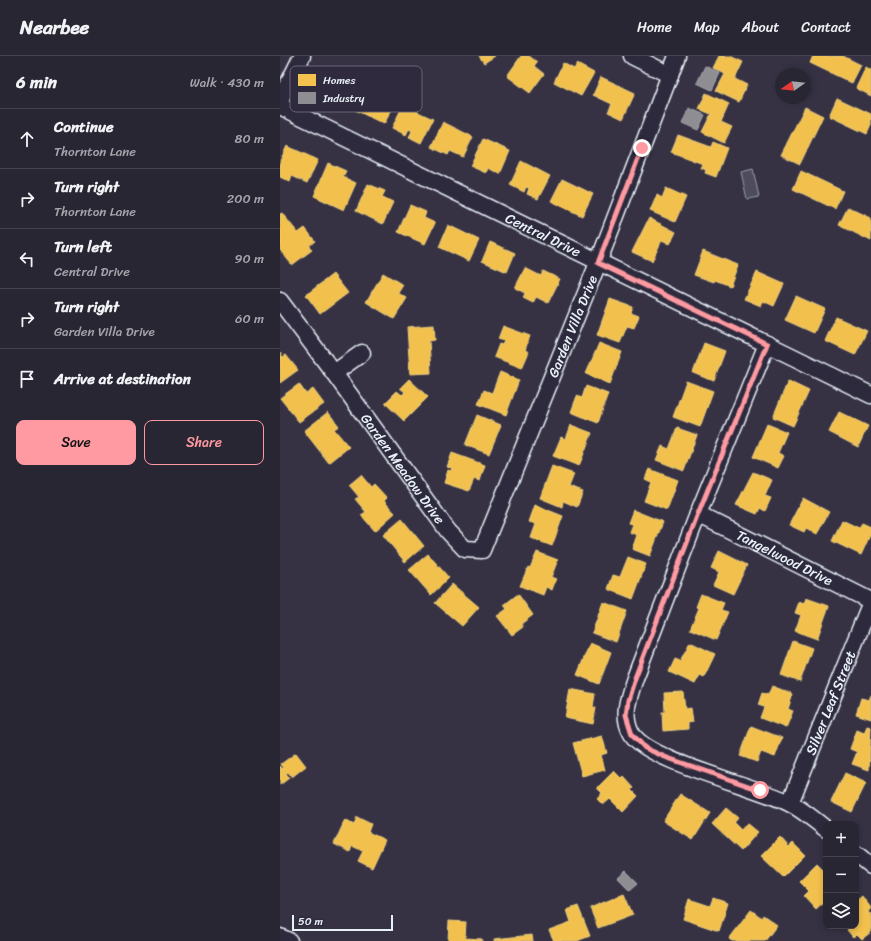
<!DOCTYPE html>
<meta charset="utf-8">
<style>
body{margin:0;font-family:Sriracha,sans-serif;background:#302e3b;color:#f1f3f6}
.controls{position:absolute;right:12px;bottom:12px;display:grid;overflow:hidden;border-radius:8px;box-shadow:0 2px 6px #0003}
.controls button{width:36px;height:36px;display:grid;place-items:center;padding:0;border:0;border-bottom:1px solid #44434e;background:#282633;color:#f1f3f6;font:20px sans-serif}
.compass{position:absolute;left:495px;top:12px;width:36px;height:36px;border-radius:50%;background:#282633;box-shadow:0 2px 6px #0003;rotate:256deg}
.scale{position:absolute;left:12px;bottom:10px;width:101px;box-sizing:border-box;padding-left:4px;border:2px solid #e8f1f8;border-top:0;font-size:11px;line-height:14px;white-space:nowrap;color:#e8f1f8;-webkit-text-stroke:3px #2f2a3d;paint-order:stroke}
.stop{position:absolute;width:12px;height:12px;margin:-9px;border:3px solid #ff9aa2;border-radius:50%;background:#fff}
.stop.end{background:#ff9aa2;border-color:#fff;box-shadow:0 1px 4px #0008}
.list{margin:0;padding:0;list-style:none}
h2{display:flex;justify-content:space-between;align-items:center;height:52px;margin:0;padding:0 16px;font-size:17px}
h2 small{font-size:13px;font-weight:400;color:#a5a5ac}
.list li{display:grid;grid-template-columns:26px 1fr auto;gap:12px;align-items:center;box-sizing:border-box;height:60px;padding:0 16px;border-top:1px solid #44434e}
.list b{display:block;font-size:15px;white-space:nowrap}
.list p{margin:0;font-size:13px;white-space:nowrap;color:#a5a5ac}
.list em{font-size:13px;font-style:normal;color:#a5a5ac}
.actions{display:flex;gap:8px;padding:12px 16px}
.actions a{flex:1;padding:9px 0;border:1px solid #ff9aa2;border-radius:8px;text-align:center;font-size:14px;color:#ff9aa2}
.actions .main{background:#ff9aa2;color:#111}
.icon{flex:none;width:22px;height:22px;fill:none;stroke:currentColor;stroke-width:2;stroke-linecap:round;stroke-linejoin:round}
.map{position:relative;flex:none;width:591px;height:885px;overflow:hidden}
header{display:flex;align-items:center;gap:24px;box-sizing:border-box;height:56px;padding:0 20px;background:#282633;border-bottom:1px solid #44434e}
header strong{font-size:19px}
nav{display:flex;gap:22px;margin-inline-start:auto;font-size:14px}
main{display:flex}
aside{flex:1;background:#282633}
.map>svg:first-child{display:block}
.green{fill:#4d4b5c;stroke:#9a9eaa}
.homes{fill:#f2c14e;stroke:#efcf81}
.industry{fill:#8d8d92;stroke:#a8abb1}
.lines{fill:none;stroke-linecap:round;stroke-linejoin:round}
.minor-casing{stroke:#e8f1f8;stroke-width:19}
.minor{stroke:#2f2a3d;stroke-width:16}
.route{stroke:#ff9aa2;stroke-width:5}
.labels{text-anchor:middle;stroke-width:4;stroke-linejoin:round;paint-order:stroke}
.street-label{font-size:14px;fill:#e8f1f8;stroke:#2f2a3d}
.key{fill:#2f2a3d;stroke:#666675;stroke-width:1}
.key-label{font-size:11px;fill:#e8f1f8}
</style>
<header>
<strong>Nearbee</strong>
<nav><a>Home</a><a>Map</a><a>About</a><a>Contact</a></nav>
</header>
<main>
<aside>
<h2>6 min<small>Walk · 430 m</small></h2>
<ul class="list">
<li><svg class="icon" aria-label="ahead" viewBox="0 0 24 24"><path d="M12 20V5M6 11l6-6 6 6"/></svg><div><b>Continue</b><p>Thornton Lane</p></div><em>80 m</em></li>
<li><svg class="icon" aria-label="right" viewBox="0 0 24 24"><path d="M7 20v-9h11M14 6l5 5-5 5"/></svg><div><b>Turn right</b><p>Thornton Lane</p></div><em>200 m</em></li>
<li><svg class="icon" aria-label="left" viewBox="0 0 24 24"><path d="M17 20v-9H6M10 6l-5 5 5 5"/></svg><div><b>Turn left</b><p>Central Drive</p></div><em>90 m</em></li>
<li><svg class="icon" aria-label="right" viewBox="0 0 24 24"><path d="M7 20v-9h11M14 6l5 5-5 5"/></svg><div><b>Turn right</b><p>Garden Villa Drive</p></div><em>60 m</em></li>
<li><svg class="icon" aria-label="arrive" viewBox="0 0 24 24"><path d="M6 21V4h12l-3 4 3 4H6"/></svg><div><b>Arrive at destination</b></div></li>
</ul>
<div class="actions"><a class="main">Save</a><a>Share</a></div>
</aside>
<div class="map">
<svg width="591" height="885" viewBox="0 0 591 885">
<rect width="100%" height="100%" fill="#363244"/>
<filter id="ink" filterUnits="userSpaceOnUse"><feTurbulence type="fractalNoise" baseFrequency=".025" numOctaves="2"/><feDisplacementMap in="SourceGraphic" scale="8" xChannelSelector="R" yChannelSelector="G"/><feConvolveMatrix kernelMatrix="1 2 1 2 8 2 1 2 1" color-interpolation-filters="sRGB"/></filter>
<g filter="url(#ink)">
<!-- green -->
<polygon class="green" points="473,113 479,141 467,143 461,116"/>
<!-- homes -->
<g class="homes">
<polygon points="199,0 215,0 204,7"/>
<polygon points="241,0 249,0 257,6 254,10 264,18 250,37 227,20"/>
<polygon points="439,0 450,0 463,6 455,23 467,29 459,46 436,35 445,18 433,12"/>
<polygon points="533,0 563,0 581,9 572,27 530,7"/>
<polygon points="283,7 294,13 297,8 314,17 301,40 274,26"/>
<polygon points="586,11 591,14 591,40 576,32"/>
<polygon points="321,21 355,37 343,63 328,56 332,48 313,39"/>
<polygon points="83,29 96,36 98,32 111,39 108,45 115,48 104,68 71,52"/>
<polygon points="426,37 449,48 441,66 452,71 444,87 422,76 431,58 419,53"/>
<polygon points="557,42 591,58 591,69 587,78 549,60"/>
<polygon points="123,49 153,63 141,87 129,81 132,75 129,73 126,79 112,72"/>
<polygon points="525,51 543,60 520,108 501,99"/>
<polygon points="163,66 193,81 183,101 170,95 168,99 151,91"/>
<polygon points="398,79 431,91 433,86 447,92 436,121 425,117 426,114 421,112 423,108 391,96"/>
<polygon points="203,83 230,95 220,118 208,112 206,117 190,110"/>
<polygon points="7,90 38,104 27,127 12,120 10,126 0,121 0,105"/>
<polygon points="241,105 270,120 258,143 247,138 249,132 246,131 244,136 230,129"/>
<polygon points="48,107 66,115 63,121 76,127 64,154 34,140"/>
<polygon points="521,115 563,135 555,153 513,133"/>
<polygon points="282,123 313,138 302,160 271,145"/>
<polygon points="88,128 105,135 102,141 113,146 103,168 76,155"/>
<polygon points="386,132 406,141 395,166 370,155 377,139 382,142"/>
<polygon points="130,149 146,156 144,162 155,167 145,188 118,176"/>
<polygon points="568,151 591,162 591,185 559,169"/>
<polygon points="2,157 18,177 25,172 35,185 29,190 32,194 12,209 0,194 0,158"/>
<polygon points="369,162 396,176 390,188 382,184 372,205 352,196"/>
<polygon points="168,169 199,184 189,205 159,191"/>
<polygon points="210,186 235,197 227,216 202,205"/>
<polygon points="423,195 458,209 450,230 435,224 434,226 414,219"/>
<polygon points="245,212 261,220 263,215 280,223 268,247 256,241 253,247 243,242 245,237 235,232"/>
<polygon points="477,216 504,228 494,250 483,245 481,250 464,243"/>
<polygon points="103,217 123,229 118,237 127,242 114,263 86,246"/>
<polygon points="53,218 68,237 40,258 26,239"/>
<polygon points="516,240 545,253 534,277 505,264"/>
<polygon points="330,243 353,251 351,257 359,260 354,272 347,270 340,287 317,279"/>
<polygon points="556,261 587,275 575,299 545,285"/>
<polygon points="154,269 155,284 149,285 151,317 130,318 127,271"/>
<polygon points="223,270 250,280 245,294 249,296 242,312 214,301 219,288 222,289 224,285 218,283"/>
<polygon points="319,287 342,296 330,328 306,318"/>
<polygon points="424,287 445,295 434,325 413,317"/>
<polygon points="0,297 3,301 6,299 18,314 0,327"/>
<polygon points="220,316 239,324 226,359 198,348 204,334 212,337"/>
<polygon points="129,323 148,341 124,365 105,347 117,335 122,339 125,336 120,332"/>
<polygon points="406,325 433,335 420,371 393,361"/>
<polygon points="508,325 529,335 513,370 493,361"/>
<polygon points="19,328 26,338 33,333 44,348 19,366 0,342"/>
<polygon points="306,330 328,338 318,367 291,356 297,340 302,342"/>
<polygon points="48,356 59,370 54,373 69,391 49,407 24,375"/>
<polygon points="559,356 588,370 578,391 549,376"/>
<polygon points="197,359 221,369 209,398 185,389"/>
<polygon points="487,368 507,376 498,397 504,400 498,412 473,401"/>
<polygon points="291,369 312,377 299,410 273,400 281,381 286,383"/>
<polygon points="397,372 417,379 404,415 376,404 382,390 389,393"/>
<polygon points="172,397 205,409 200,425 194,423 189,435 164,427 168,414 171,415 172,412 167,411"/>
<polygon points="272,410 294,418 289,431 303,436 297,451 283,445 282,451 260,442"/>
<polygon points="369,413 398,424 387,454 364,445 371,426 365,423"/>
<polygon points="473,416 492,424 485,440 491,442 485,455 480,452 477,458 456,449"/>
<polygon points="81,419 91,431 94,428 107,442 104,445 115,457 95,475 81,459 86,456 75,443 79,441 69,429"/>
<polygon points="523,442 549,456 537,478 526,472 524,476 509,469"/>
<polygon points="255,449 283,460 272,490 251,482 256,468 249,466"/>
<polygon points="353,454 383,466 370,500 352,493 357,479 349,476 352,468 348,467"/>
<polygon points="122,463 144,490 125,506 103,479"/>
<polygon points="562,464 579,472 582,467 591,471 591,477 581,499 552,485"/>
<polygon points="439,495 467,509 453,538 433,529 439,516 431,512"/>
<polygon points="257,496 278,504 271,521 276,523 272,534 266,531 263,539 240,530 248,511 250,512"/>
<polygon points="148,498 169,522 151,539 129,514"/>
<polygon points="348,501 366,508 353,543 328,533 333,519 340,521"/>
<polygon points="172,528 199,551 182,570 155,547"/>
<polygon points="238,538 253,559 241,568 243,571 232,579 217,560 227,553 224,549"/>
<polygon points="421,538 444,547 441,554 448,556 436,584 410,573 419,552 416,551"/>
<polygon points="526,542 549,550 537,583 515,575 521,559 515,557 519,546 524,548"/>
<polygon points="323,546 347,555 336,586 312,577"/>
<polygon points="513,585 532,592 520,626 501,619"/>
<polygon points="410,586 435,598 424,621 420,619 415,628 389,616 395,603 400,605"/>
<polygon points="310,587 331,596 319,628 297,619"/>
<polygon points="492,630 513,638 508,653 513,655 506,672 480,662 484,651 478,649 482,637 488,639"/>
<polygon points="290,633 315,638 313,651 316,652 313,668 285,662"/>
<polygon points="403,636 405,653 411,652 413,666 408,667 408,673 383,675 382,656 385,656 384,637"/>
<polygon points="591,639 591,663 576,658 581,642 589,644"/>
<polygon points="471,670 502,682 495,701 481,696 477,706 460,700"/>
<polygon points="587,670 591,671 589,714 572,708 577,696 570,693 577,674 584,677"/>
<polygon points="322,680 327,697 321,699 325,714 302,720 293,687"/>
<polygon points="16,697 26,710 12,721 8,716 6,717 9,722 0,729 0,710 3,713 4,712 1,708"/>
<polygon points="334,715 342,723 344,721 354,732 352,734 358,740 343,756 330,743 323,749 317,743 322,737 317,732"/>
<polygon points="565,717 586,727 572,756 551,746"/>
<polygon points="400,738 430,757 413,784 383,765"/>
<polygon points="446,752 458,762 454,767 461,774 467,767 478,776 461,795 432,768"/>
<polygon points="77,761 91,768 88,776 105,784 92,812 78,805 83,795 72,790 70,796 54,788 65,764 74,769"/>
<polygon points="500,781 509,791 513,787 525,799 503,821 481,800"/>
<polygon points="537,807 546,816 546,844 536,853 524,840 529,835 519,825"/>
<polygon points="344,838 353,859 318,872 310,852"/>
<polygon points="582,840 591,852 588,856 589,858 591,857 591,876 582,883 577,878 573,881 567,874 572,870 576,870 576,845"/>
<polygon points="433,842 448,847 439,875 403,863 409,843 430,850"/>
<polygon points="298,850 310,880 297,885 274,885 269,874 291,866 287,854"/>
<polygon points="471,854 482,862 483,859 497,869 485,885 452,885 449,883"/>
<polygon points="169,865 186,866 185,882 202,883 202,885 168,885"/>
<polygon points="252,879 253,885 214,885 214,883"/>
</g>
<!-- industry -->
<g class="industry">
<polygon points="425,10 440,17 432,34 417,27"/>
<polygon points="409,52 425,59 418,74 402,67"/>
<polygon points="346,815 358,827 350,834 338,822"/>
</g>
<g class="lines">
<defs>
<g id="minor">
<polyline points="352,0 390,19"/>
<polyline points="0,45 22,0"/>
<path id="s1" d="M0,50L591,339"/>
<path id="s2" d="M0,245L54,317L168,475L185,493L202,494L318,207L397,0"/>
<path d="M487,288L418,458L355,622C349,640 341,660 352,678C369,706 474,729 509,747C522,753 534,764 546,773"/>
<polyline points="54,317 82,297"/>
<path id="s3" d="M418,458L591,545"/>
<path id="s4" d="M510,747L591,546"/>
<polyline points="576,798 591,810"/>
<polyline points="0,881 9,885"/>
</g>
</defs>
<!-- minor casing -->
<use href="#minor" class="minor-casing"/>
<!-- minor -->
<use href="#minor" class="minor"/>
</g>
</g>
<g class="lines" filter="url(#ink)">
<!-- route -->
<polyline class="route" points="362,92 318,207 487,288 418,458 355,622 348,644 346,659 352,678 365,692 385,701 480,734"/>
</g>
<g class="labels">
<!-- street labels -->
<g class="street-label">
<text dy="5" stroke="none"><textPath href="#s1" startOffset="293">Central Drive</textPath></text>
<text dy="5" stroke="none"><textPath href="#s2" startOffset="568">Garden Villa Drive</textPath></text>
<text dy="5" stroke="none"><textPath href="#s2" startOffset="208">Garden Meadow Drive</textPath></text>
<text dy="5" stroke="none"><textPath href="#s3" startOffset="97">Tangelwood Drive</textPath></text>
<text dy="5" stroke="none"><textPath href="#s4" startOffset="108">Silver Leaf Street</textPath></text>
</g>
</g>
<!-- legend -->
<rect x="10" y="10" width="132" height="46" rx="6" class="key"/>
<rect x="18" y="18" width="18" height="12" fill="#f2c14e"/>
<rect x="18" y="36" width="18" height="12" fill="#8d8d92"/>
<g class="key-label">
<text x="43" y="28">Homes</text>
<text x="43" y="46">Industry</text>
</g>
</svg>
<div class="controls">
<button>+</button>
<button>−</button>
<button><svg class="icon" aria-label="layers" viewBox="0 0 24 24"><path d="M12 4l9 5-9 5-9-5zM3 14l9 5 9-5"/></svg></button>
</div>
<svg class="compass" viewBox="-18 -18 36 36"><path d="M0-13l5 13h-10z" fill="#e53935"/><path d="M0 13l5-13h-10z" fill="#a5a5ac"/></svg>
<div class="scale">50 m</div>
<div class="stop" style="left:480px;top:734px"></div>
<div class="stop end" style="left:362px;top:92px"></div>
</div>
</main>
